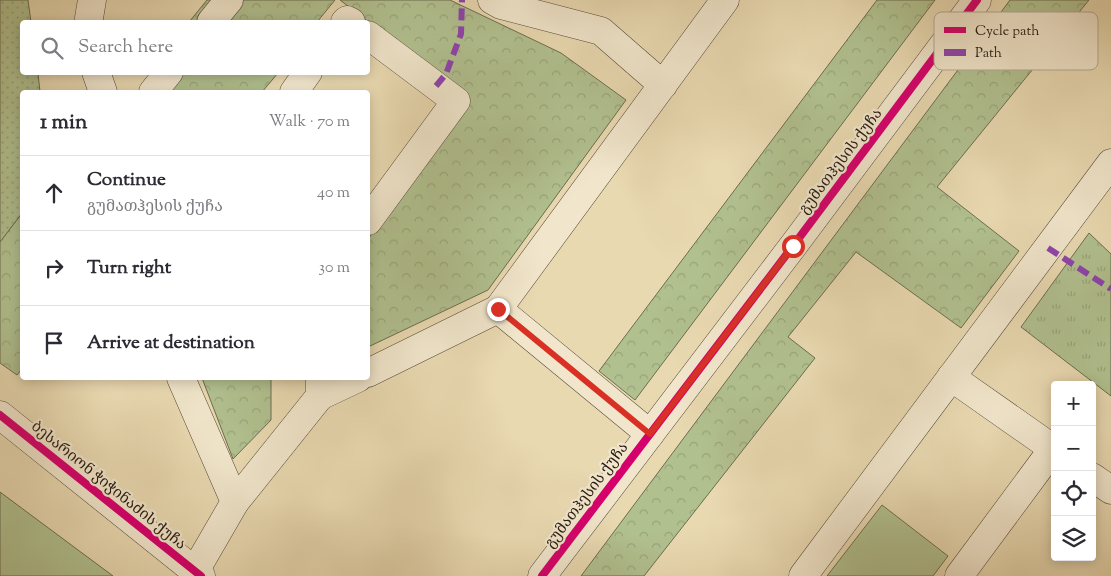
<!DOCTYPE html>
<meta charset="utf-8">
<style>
body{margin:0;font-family:"Sorts Mill Goudy","Noto Serif Georgian",serif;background:#f7f7f7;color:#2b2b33}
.controls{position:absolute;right:15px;bottom:15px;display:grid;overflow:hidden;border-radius:5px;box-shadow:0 2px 12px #0003}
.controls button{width:45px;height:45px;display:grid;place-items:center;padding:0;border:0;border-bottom:1px solid #e1e1e2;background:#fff;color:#2b2b33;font:25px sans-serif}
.stop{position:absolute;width:15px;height:15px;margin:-11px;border:4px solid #d93025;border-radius:50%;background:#fff}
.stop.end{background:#d93025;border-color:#fff;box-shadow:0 1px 5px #0008}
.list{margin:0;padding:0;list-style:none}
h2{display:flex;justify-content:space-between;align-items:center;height:65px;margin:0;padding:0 20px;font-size:21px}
h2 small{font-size:16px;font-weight:400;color:#7c7c81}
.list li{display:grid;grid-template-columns:32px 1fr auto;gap:15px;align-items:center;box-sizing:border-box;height:75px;padding:0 20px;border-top:1px solid #e1e1e2}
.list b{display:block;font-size:19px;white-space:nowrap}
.list p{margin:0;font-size:16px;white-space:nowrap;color:#7c7c81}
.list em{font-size:16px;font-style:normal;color:#7c7c81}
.icon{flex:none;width:28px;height:28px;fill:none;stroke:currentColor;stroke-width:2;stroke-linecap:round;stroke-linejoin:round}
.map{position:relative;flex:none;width:1111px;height:576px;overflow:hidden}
.search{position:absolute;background:#fff;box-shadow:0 2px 12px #0003;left:20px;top:20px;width:350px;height:55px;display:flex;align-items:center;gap:12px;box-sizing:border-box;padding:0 18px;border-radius:5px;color:#7c7c81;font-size:19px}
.panel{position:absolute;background:#fff;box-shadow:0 2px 12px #0003;left:20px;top:90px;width:350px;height:290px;border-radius:5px}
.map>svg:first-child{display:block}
.grass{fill:url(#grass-tufts);stroke:#6c6d50}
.forest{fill:url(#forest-crowns);stroke:#6c6d50}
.park{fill:#b1c08f;stroke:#6c6d50}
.garden{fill:url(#garden-dots);stroke:#6c6d50}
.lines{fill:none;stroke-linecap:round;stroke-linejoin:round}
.minor-casing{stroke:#584a39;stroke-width:29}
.minor{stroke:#f1e6cc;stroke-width:28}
.quiet{stroke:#8e44ad;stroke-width:6;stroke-dasharray:12 6;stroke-linecap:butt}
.cycleway-casing{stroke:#f1e6cc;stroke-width:11}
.cycleway{stroke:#d6006c;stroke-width:8}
.route{stroke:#d93025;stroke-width:6}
.labels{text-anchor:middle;stroke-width:4.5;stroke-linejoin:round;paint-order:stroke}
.street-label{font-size:15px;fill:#281a11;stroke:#f1e6cc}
.key{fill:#f1e6cc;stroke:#b5a994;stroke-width:1}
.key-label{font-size:14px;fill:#281a11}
</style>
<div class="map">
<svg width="1111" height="576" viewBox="0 0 1111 576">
<defs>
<pattern id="grass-tufts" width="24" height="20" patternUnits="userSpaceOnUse" patternTransform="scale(1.25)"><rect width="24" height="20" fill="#b1c08f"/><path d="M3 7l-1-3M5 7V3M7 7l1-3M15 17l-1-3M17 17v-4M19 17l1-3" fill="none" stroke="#98a47a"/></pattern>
<pattern id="forest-crowns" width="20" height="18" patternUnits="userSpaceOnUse" patternTransform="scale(1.25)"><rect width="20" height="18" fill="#b1c08f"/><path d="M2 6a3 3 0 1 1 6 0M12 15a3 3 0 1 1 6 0" fill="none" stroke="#98a47a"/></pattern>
<pattern id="garden-dots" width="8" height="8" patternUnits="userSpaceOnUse" patternTransform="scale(1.25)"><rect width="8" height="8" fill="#b1c08f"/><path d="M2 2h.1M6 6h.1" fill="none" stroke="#98a47a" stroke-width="1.8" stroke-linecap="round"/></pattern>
</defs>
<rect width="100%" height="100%" fill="#e9d9b1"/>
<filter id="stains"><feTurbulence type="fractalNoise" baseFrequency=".004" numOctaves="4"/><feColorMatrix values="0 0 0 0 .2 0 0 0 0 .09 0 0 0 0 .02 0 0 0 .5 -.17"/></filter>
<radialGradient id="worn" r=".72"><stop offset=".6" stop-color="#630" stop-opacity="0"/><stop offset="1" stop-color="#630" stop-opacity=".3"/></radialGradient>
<!-- grass -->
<polygon class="grass" points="1089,233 1111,254 1111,396 1021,327"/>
<!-- forest -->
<g class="forest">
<polygon points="207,0 335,0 317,22 189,22"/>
<polygon points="340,0 450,0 561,53 626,100 488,290 368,347 368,239 470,100"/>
<polygon points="877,0 935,0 635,400 599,371"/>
<polygon points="1010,0 1089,0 937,187 1019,251 961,328 856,252 788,337 815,358 644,576 581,576"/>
<polygon points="151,73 278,73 262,92 160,92 145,80"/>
<polygon points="22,213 22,369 17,375 0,363 0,242"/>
<polygon points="202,378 271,378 271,420 233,459"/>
</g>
<!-- park -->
<g class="park">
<polygon points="0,492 113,576 0,576"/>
<polygon points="882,505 948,556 933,576 827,576"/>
</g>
<!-- garden -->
<polygon class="garden" points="0,0 28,0 31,22 22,22 22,72 38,73 40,92 22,92 22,213 0,242"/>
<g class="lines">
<defs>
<g id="minor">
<polyline points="492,0 501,5 601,31 663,85"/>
<polyline points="89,22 89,18 92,0"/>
<polyline points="211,22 229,0"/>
<polyline points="345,22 347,20 351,22"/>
<polyline points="368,35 456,101 368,221"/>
<polyline points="96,72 103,92"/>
<polyline points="153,92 169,72"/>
<polyline points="294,92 308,72"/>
<polyline points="368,373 498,309"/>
<polyline points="951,377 1055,450"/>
<polyline points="181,378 235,502 195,571"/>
<polyline points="320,396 358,378"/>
<polyline points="0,415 201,576"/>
<polyline points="650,434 498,309 725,0"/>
<polyline points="1092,477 1111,490"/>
<polyline points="235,502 320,396 320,378"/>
<polyline points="542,576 793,246 977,0"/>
<polyline points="803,576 1111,163"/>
<polyline points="959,576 1053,449"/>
</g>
</defs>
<!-- minor casing -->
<use href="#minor" class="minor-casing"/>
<!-- minor -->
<use href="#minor" class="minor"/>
<!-- quiet -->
<g class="quiet">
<polyline points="436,86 446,74 461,34 462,0"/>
<polyline points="1048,248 1111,289"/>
</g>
<defs>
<g id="cycleway">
<polyline points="0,415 201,576"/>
<polyline points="542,576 793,246 977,0"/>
</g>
</defs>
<!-- cycleway casing -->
<use href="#cycleway" class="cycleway-casing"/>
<!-- cycleway -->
<use href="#cycleway" class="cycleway"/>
</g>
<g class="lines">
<!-- route -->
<polyline class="route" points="498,309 650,434 793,246"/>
</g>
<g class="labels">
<!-- street labels -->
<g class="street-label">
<text transform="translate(840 161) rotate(-53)" y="5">გუმათჰესის ქუჩა</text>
<text transform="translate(109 485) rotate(39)" y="5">ბესარიონ ჭიჭინაძის ქუჩა</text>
<text transform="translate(586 495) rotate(-53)" y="5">გუმათჰესის ქუჩა</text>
</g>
</g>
<!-- legend -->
<rect x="934" y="12" width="164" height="58" rx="8" class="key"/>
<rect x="944" y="27" width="22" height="6" fill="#d6006c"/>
<rect x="944" y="49" width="22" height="7" fill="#8e44ad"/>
<g class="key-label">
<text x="975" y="35">Cycle path</text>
<text x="975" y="57">Path</text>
</g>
<rect width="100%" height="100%" filter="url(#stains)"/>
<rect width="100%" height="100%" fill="url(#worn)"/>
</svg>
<div class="controls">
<button>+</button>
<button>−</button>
<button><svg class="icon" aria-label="locate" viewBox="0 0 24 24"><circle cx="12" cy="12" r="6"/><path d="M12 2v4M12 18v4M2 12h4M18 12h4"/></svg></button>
<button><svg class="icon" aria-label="layers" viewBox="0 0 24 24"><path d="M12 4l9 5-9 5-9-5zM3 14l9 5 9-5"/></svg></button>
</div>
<div class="stop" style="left:793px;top:246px"></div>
<div class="stop end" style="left:498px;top:309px"></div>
<div class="search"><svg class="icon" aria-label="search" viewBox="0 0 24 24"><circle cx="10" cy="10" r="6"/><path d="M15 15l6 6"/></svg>Search here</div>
<section class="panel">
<h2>1 min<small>Walk · 70 m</small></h2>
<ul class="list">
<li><svg class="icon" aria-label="ahead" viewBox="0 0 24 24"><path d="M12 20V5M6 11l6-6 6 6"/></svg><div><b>Continue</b><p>გუმათჰესის ქუჩა</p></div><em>40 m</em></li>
<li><svg class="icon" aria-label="right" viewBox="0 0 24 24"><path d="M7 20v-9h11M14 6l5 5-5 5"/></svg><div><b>Turn right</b></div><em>30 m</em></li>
<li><svg class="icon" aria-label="arrive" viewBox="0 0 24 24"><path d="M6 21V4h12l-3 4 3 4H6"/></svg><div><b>Arrive at destination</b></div></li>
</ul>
</section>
</div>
